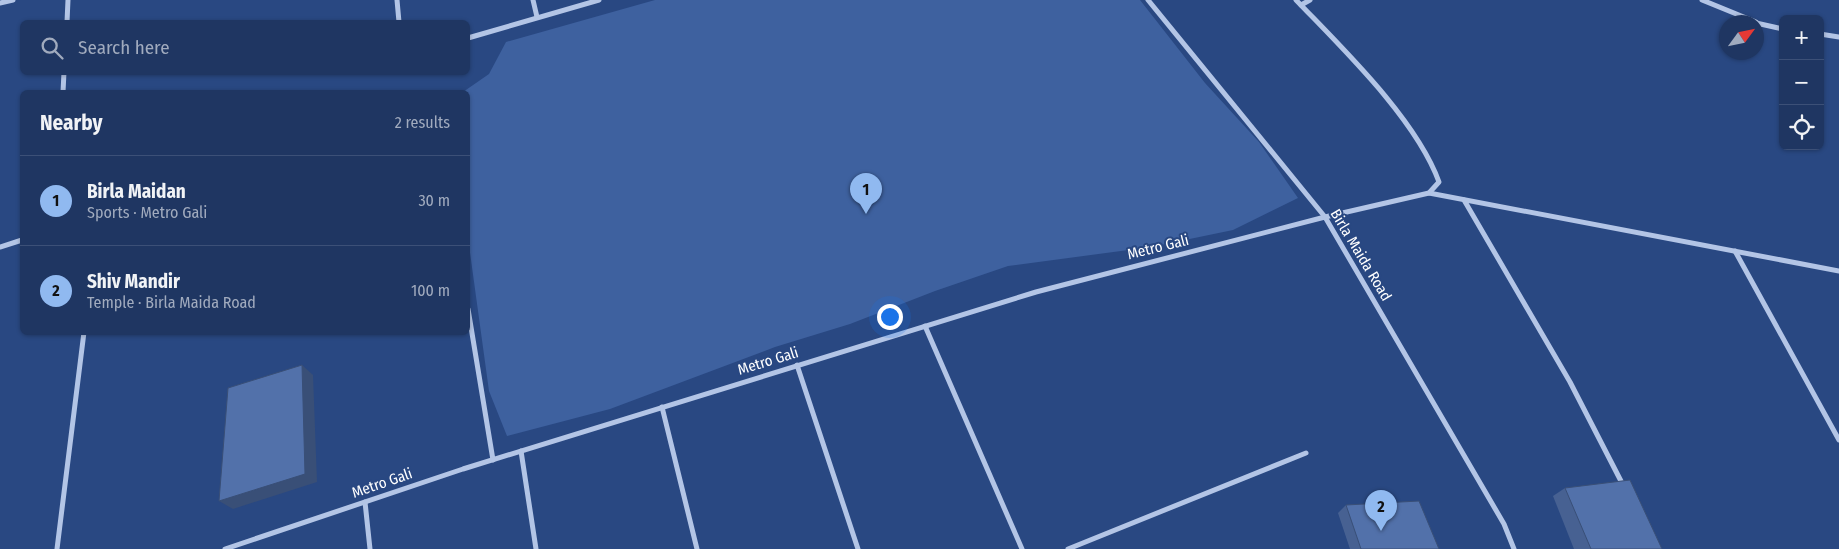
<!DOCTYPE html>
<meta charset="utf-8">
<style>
body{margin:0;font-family:"Fira Sans Condensed",sans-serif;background:#273e68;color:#f1f3f6}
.controls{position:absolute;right:15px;top:15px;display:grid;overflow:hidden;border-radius:8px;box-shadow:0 1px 4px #0004}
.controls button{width:45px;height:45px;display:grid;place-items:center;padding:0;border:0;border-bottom:1px solid #3c5077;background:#1f3662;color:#f1f3f6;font:25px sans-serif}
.compass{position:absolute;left:1719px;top:15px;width:45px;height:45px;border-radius:50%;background:#1f3662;box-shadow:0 1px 4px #0004;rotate:57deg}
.you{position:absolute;left:889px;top:316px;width:18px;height:18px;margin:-12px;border:4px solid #fff;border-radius:50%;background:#1a73e8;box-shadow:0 0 0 8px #1a73e833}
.badge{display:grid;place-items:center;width:32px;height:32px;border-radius:50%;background:#90b9f0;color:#111;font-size:16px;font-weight:700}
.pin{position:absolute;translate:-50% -41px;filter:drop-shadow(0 1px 2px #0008)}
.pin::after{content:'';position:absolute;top:26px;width:18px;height:15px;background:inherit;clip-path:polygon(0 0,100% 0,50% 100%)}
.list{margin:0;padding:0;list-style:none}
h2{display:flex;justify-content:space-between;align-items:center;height:65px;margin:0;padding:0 20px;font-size:21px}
h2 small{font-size:16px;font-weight:400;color:#a1abbe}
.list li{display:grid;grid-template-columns:32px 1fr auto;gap:15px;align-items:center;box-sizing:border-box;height:90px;padding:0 20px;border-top:1px solid #3c5077}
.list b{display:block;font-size:19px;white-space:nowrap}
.list p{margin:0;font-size:16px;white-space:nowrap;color:#a1abbe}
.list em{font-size:16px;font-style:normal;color:#a1abbe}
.icon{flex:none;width:28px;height:28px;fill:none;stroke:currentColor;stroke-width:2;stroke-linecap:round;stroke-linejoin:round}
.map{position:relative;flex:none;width:1839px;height:549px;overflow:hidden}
.search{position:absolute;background:#1f3662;box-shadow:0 1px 4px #0004;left:20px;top:20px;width:450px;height:55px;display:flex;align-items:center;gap:12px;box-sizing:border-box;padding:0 18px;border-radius:8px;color:#a1abbe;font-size:19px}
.panel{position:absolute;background:#1f3662;box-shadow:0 1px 4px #0004;left:20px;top:90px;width:450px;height:245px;border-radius:8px}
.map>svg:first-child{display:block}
.green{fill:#3e619f}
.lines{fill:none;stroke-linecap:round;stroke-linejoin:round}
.minor{stroke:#b3c5e6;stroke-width:5}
.wall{fill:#476192}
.shaded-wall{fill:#394f77}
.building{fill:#5271aa;stroke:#394f77}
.labels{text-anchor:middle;stroke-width:4;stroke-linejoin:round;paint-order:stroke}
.street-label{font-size:15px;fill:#fff;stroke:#294882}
</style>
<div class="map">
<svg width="1839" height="549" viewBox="0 0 1839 549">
<rect width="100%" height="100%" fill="#294882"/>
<!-- green -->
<polygon class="green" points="655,0 1140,0 1205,83 1259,142 1298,198 1233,230 1151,247 1008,266 935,291 850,324 775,347 610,409 507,436 489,391 468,238 468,92 463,92 489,74 506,42"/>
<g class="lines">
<!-- minor -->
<g class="minor">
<polyline points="397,0 399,22"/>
<polyline points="533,0 537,17"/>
<polyline points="1148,0 1325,217 1504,524 1514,549"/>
<polyline points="1702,0 1756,22"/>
<polyline points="0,3 13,0"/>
<polyline points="1301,5 1310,0"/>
<polyline points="67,22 68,0"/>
<polyline points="1756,23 1783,29"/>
<polyline points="1820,34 1839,37"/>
<polyline points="468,38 599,0"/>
<polyline points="63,92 64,72"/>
<polyline points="1429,193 1839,271"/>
<polyline points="1464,200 1570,382 1623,485"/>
<polyline points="0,247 22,240"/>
<polyline points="1735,251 1839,440"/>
<polyline points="468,309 493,460"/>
<polyline points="925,326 1022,549"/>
<polyline points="797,365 858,549"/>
<polyline points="662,407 697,549"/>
<polyline points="521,451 536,549"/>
<polyline points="365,502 370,549"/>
<polyline points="57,549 84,332"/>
<path d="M225,549L463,469L1036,292L1325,217L1429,193L1439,182C1416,119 1343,49 1296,0"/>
<polyline points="1068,549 1306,453"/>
</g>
</g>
<!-- wall -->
<g class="wall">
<polygon points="1565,488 1662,549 1574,549 1553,496"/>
<polygon points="1346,505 1439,549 1350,549 1338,513"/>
</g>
<!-- shaded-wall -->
<polygon class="shaded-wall" points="302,365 313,375 317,482 233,509 219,501"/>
<!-- building -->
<g class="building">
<polygon points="302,365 305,474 219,501 228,388"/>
<polygon points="1630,480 1662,549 1591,549 1565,488"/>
<polygon points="1419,501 1439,549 1361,549 1346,505"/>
</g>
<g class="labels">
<!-- street labels -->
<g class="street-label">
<text transform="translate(1158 247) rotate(-14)" y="5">Metro Gali</text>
<text transform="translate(1361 255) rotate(59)" y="5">Birla Maida Road</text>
<text transform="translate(768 361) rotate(-17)" y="5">Metro Gali</text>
<text transform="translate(382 483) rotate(-19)" y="5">Metro Gali</text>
</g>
</g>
</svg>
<div class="controls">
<button>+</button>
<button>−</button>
<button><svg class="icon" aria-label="locate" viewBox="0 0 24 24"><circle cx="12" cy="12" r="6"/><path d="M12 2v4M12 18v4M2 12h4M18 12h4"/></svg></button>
</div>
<svg class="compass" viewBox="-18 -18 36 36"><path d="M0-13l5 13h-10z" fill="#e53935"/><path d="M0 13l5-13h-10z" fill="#a1abbe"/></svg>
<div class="you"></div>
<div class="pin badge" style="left:866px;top:214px">1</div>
<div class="pin badge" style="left:1381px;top:531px">2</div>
<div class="search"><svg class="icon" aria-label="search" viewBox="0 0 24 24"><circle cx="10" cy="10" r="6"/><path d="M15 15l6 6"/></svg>Search here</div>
<section class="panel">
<h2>Nearby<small>2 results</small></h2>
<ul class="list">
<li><span class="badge">1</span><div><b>Birla Maidan</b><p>Sports · Metro Gali</p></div><em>30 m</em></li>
<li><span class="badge">2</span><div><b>Shiv Mandir</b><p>Temple · Birla Maida Road</p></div><em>100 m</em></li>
</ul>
</section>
</div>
